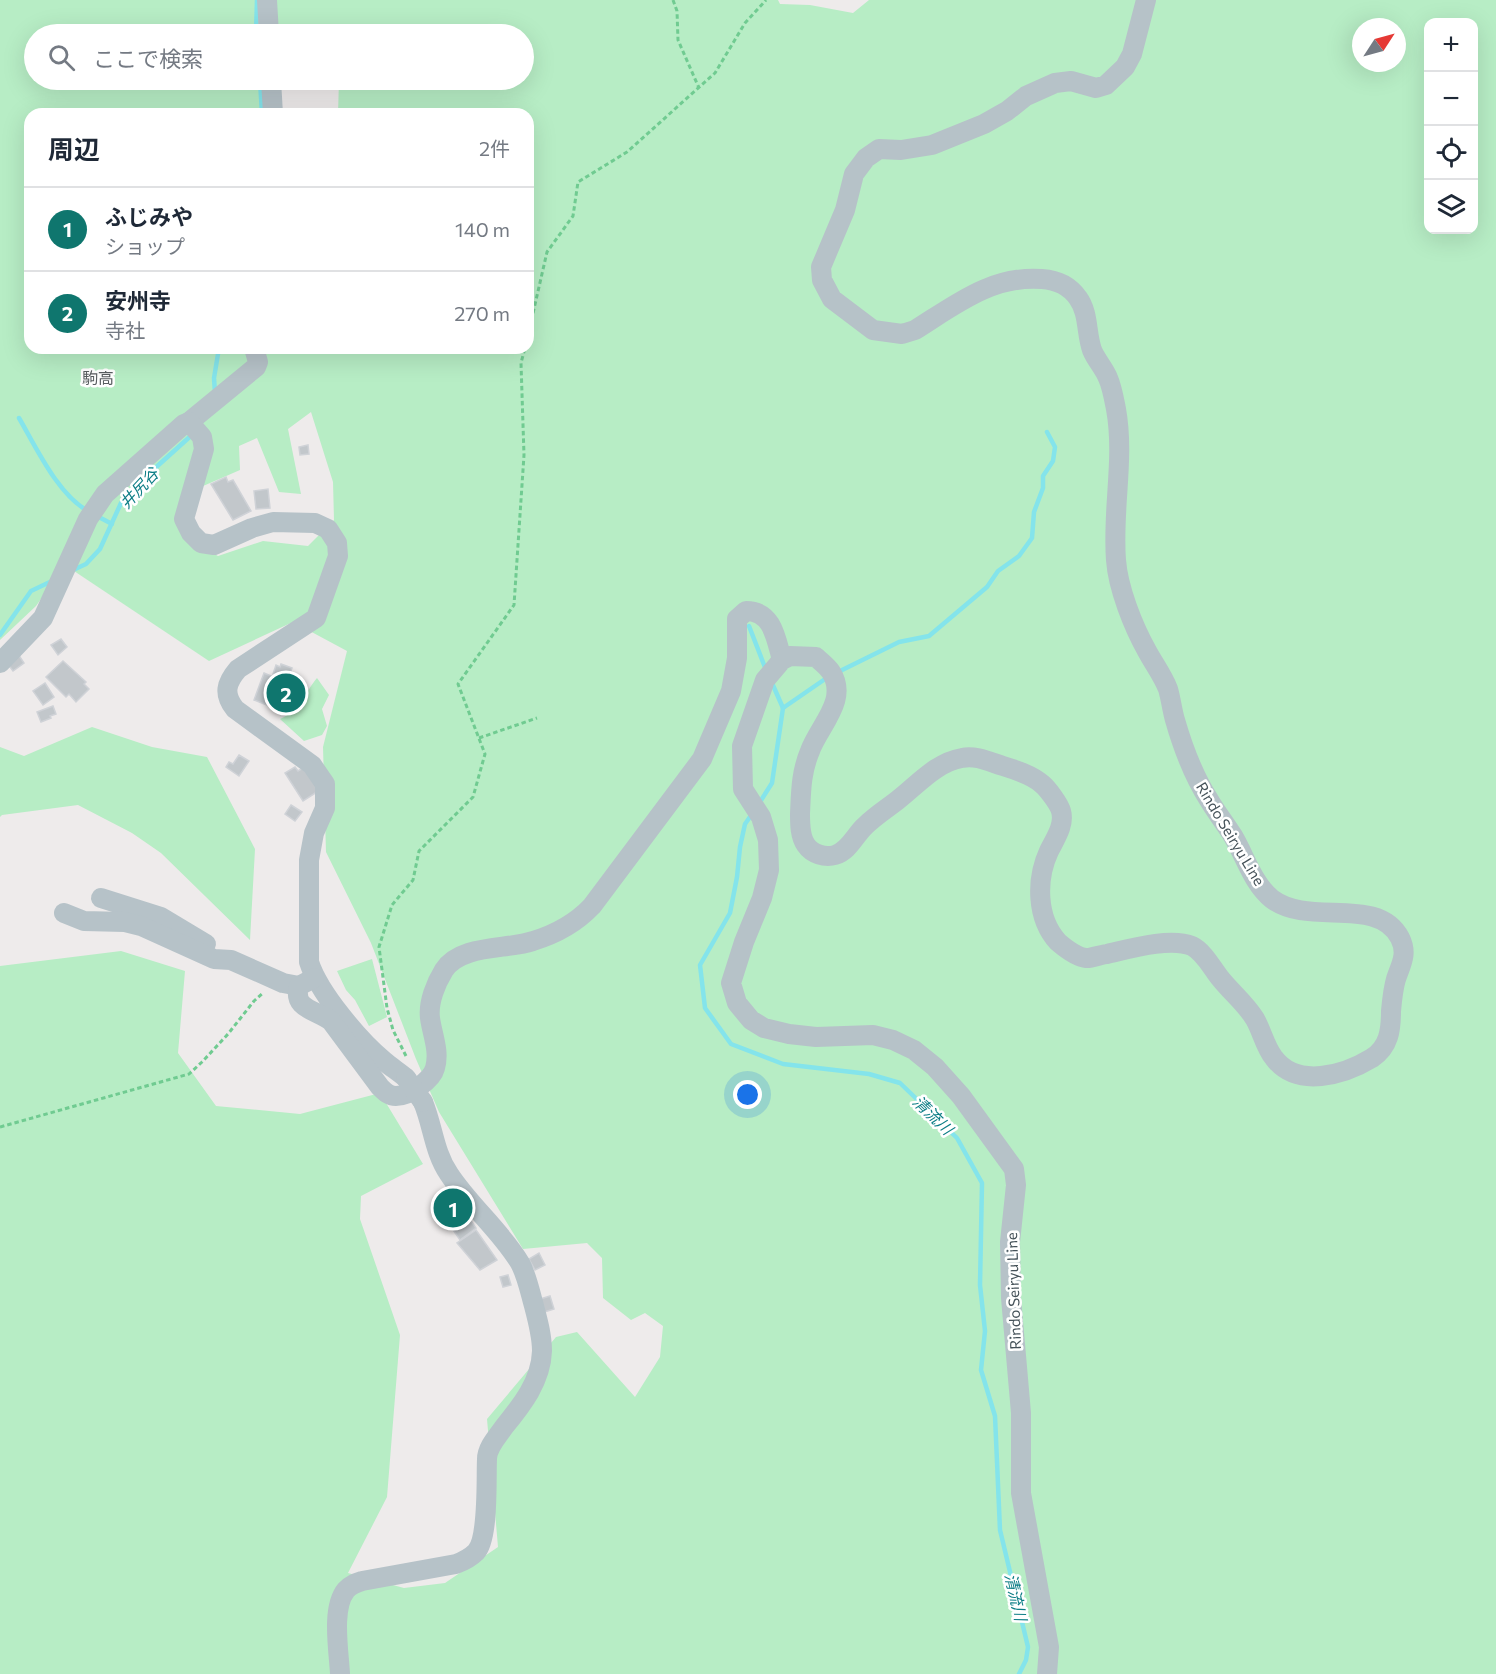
<!DOCTYPE html>
<html lang="ja">
<meta charset="utf-8">
<style>
body{margin:0;font-family:Commissioner,"Noto Sans JP",sans-serif;background:#f6f6f7;color:#1f2937}
.controls{position:absolute;right:18px;top:18px;display:grid;overflow:hidden;border-radius:12px;box-shadow:0 6px 24px #0002}
.controls button{width:54px;height:54px;display:grid;place-items:center;padding:0;border:0;border-bottom:2px solid #e0e1e3;background:#fff;color:#1f2937;font:30px sans-serif}
.compass{position:absolute;left:1352px;top:18px;width:54px;height:54px;border-radius:50%;background:#fff;box-shadow:0 6px 24px #0002;rotate:54deg}
.you{position:absolute;left:748px;top:1095px;width:21px;height:21px;margin:-15px;border:4px solid #fff;border-radius:50%;background:#1a73e8;box-shadow:0 0 0 9px #1a73e833}
.badge{display:grid;place-items:center;width:39px;height:39px;border-radius:50%;background:#0f766e;color:#fff;font-size:20px;font-weight:700}
.pin{position:absolute;translate:-50% -50%;border:3px solid #fff;box-shadow:0 2px 6px #0006}
.list{margin:0;padding:0;list-style:none}
h2{display:flex;justify-content:space-between;align-items:center;height:78px;margin:0;padding:0 24px;font-size:26px}
h2 small{font-size:20px;font-weight:400;color:#747a83}
.list li{display:grid;grid-template-columns:39px 1fr auto;gap:18px;align-items:center;box-sizing:border-box;height:84px;padding:0 24px;border-top:2px solid #e0e1e3}
.list b{display:block;font-size:22px;white-space:nowrap}
.list p{margin:0;font-size:20px;white-space:nowrap;color:#747a83}
.list em{font-size:20px;font-style:normal;color:#747a83}
.icon{flex:none;width:33px;height:33px;fill:none;stroke:currentColor;stroke-width:2;stroke-linecap:round;stroke-linejoin:round}
.map{position:relative;flex:none;width:1496px;height:1674px;overflow:hidden}
.search{position:absolute;background:#fff;box-shadow:0 6px 24px #0002;left:24px;top:24px;width:510px;height:66px;display:flex;align-items:center;gap:15px;box-sizing:border-box;padding:0 21px;border-radius:33px;color:#747a83;font-size:22px}
.panel{position:absolute;background:#fff;box-shadow:0 6px 24px #0002;left:24px;top:108px;width:510px;height:246px;border-radius:18px}
.map>svg:first-child{display:block}
.green{fill:#b7edc5;fill-rule:evenodd}
.lines{fill:none;stroke-linecap:round;stroke-linejoin:round}
.stream{stroke:#84e4eb;stroke-width:4.5}
.building{fill:#c2c7cb;stroke:#cfd2d7;stroke-width:1.5}
.path{stroke:#70cb91;stroke-width:3;stroke-dasharray:4.5 3;stroke-linecap:butt}
.minor{stroke:#b6c2c8;stroke-width:20}
.minor-bridge{stroke:#b6c2c8;stroke-width:20}
.labels{text-anchor:middle;stroke-width:5;stroke-linejoin:round;paint-order:stroke}
.street-label{font-size:15px;fill:#445158;stroke:#fff}
.neighbourhood-label{font-size:16px;fill:#585d60;stroke:#fff}
.water-label{font-size:16px;font-style:italic;fill:#0d7e86;stroke:#fff}
</style>
<div class="map">
<svg width="1496" height="1674" viewBox="0 0 1496 1674">
<rect width="100%" height="100%" fill="#eeebeb"/>
<!-- green -->
<g class="green">
<path d="M0,0H778L780,4L810,5L853,13L869,0H1496V1674H0V966L121,951L185,971L178,1053L216,1106L300,1114L380,1093L423,1164L361,1196L360,1219L400,1335L387,1497L348,1573L404,1588L445,1583L498,1547L487,1419L556,1337L577,1332L635,1397L660,1357L663,1326L645,1313L631,1320L603,1298L602,1258L587,1243L523,1249L439,1112L416,1059L371,943L326,852L323,747L347,651L293,622L209,661L65,565L36,606L0,640ZM1428,22H1474V230H1428ZM1361,27H1397V63H1361ZM34,34H524V80H339L338,114H528V348H30V114H264V80H34ZM311,412L333,482L334,520L308,546L263,541L218,556L190,541L187,493L240,470L239,446L257,438L279,492L301,494L288,429Z"/>
<path d="M317,678L329,695L322,709L327,726L322,735L304,741L280,719C298,712 306,691 317,678Z"/>
<polygon points="92,727 152,747 207,757 255,849 250,940 161,853 132,833 78,805 2,815 0,817 0,747 24,756"/>
<polygon points="372,959 387,1017 369,1026 355,1000 346,990 337,971"/>
</g>
<g class="lines">
<!-- stream -->
<g class="stream">
<polyline points="256,34 257,0"/>
<polyline points="260,80 262,114"/>
<polyline points="215,393 214,378 219,348"/>
<path d="M19,418C36,447 58,495 88,511"/>
<polyline points="95,515 112,524"/>
<polyline points="73,570 86,564 100,549 121,503 143,479 194,433"/>
<polyline points="749,626 766,670"/>
<polyline points="0,635 31,591 52,581"/>
<polyline points="836,673 899,642 929,636 987,587 998,571 1019,556 1032,538 1034,512 1043,488 1043,476 1053,461 1055,447 1047,432"/>
<polyline points="772,683 783,708"/>
<polyline points="783,708 828,677"/>
<polyline points="758,805 772,783 783,708"/>
<polyline points="752,814 745,824 740,847 737,877 730,913 700,965 705,1008 731,1044 783,1064 869,1074 900,1083 957,1138 982,1183 980,1285 985,1331 981,1370 995,1416 1000,1530 1028,1647 1026,1660 1019,1674"/>
</g>
</g>
<!-- building -->
<g class="building">
<polygon points="308,445 309,454 300,455 299,447"/>
<polygon points="226,477 228,482 233,480 251,511 233,520 211,484"/>
<polygon points="268,489 270,508 256,509 254,491"/>
<polygon points="61,639 67,647 58,655 51,645"/>
<polygon points="18,654 24,663 13,671 7,663"/>
<polygon points="63,661 86,682 84,684 89,689 76,702 69,694 66,697 46,677"/>
<polygon points="281,664 292,668 288,680 273,674 276,665 280,667"/>
<polygon points="264,673 287,683 277,709 254,700"/>
<polygon points="45,683 54,697 43,705 33,691"/>
<polygon points="53,706 56,714 50,716 51,718 41,722 37,712"/>
<polygon points="239,755 249,761 239,776 226,767 229,762 233,764"/>
<polygon points="295,767 298,771 303,768 320,790 303,801 285,773"/>
<polygon points="291,805 302,812 295,821 285,814"/>
<polygon points="453,1195 465,1211 452,1221 440,1204"/>
<polygon points="467,1215 476,1228 460,1240 451,1227"/>
<polygon points="476,1230 497,1260 480,1270 457,1243"/>
<polygon points="539,1253 545,1265 535,1270 529,1259"/>
<polygon points="508,1275 511,1285 503,1287 500,1277"/>
<polygon points="550,1296 554,1309 541,1313 537,1300"/>
</g>
<g class="lines">
<!-- path -->
<g class="path">
<polyline points="673,0 677,11 678,40 699,88"/>
<polyline points="528,335 547,252 573,216 578,182 627,152 715,73 745,23 766,0"/>
<polyline points="479,738 537,718"/>
<polyline points="406,1056 393,1030 387,1008 379,947 392,905 413,880 419,851 473,797 485,754 458,684 514,605 524,455 521,363 525,348"/>
<polyline points="0,1127 189,1074 202,1062 228,1034 254,1001 263,993"/>
</g>
<!-- minor -->
<g class="minor">
<polyline points="267,0 269,34"/>
<polyline points="271,80 273,114"/>
<polyline points="189,422 256,367 258,362 254,348"/>
<path d="M0,663L43,618L88,519L105,494L184,424L189,422L202,437L204,449L184,519L191,533L201,543L214,545L252,528L273,522L315,523L328,529L337,543L338,556L316,618L238,669C226,683 223,694 235,709L312,765L325,784V808L314,833L309,860V962C319,993 359,1040 384,1061C391,1067 399,1072 406,1078"/>
<polyline points="101,898 161,917 206,944"/>
<polyline points="64,913 84,921 125,922 141,926 214,959 231,960 283,983 299,986"/>
<path d="M314,978L299,986C292,1010 318,1010 331,1021L380,1087C385,1092 389,1096 396,1096C409,1096 432,1080 435,1068C440,1051 432,1034 430,1018C428,1002 436,983 444,970C461,944 507,950 533,941C556,934 575,924 592,906L702,759L731,691L737,658V619L746,611C773,611 776,639 782,660"/>
<path d="M340,1674C339,1652 331,1608 346,1590C350,1585 356,1583 362,1581L456,1564C464,1561 470,1558 476,1552C489,1538 486,1479 487,1459C487,1447 498,1436 504,1427C522,1405 541,1381 542,1351C542,1336 538,1321 534,1306C530,1292 527,1276 520,1263C501,1231 470,1206 449,1174C434,1152 433,1126 423,1102"/>
<path d="M1047,1674L1049,1647L1021,1493V1413L1011,1298L1010,1242L1016,1185L1014,1169L961,1096L935,1067L914,1050L893,1040L873,1035L816,1037L789,1034L764,1028L751,1020L737,1003L731,983L744,942L762,898L769,870L768,840L761,817L743,789L742,746L765,680L782,660L790,656L816,657C821,662 827,666 831,672C849,700 819,726 810,751C801,772 801,792 800,814C800,824 800,837 806,845C812,854 825,858 835,855C849,851 855,835 865,826C876,815 888,808 899,799C918,784 937,762 962,758C976,755 990,762 1003,766C1016,770 1032,775 1042,784C1048,789 1059,804 1061,811C1065,825 1055,839 1049,851C1036,879 1036,918 1058,942C1065,948 1076,957 1086,958C1088,959 1104,954 1107,954C1129,949 1170,937 1192,946C1204,952 1212,968 1220,978C1231,992 1246,1004 1255,1019C1262,1031 1265,1047 1274,1058C1297,1089 1344,1075 1372,1058C1389,1047 1391,1030 1391,1011C1392,1000 1393,989 1396,979C1401,964 1408,954 1400,938C1378,895 1309,927 1272,899C1253,884 1245,856 1233,836C1225,823 1216,812 1209,800C1193,775 1183,748 1175,720C1172,710 1171,699 1168,689C1163,676 1154,664 1147,651C1133,626 1118,588 1116,560C1112,509 1125,459 1116,409C1114,399 1112,387 1108,378C1104,368 1096,360 1092,350C1086,333 1089,313 1078,298C1069,285 1057,280 1042,279C992,275 955,305 915,330L902,334L873,330L832,299L822,280L821,267L845,210L854,174L866,158L879,149L901,150L932,145L984,124L1007,111L1026,96L1055,83L1071,81L1096,88L1106,85L1125,67L1132,54L1146,0"/>
</g>
<!-- minor-bridge -->
<polyline class="minor-bridge" points="406,1078 423,1102"/>
</g>
<g class="labels">
<!-- street labels -->
<g class="street-label">
<text transform="translate(1230 834) rotate(59)" y="5">Rindo Seiryu Line</text>
<text transform="translate(1014 1291) rotate(-92)" y="5">Rindo Seiryu Line</text>
</g>
<!-- neighbourhood labels -->
<g class="neighbourhood-label">
<text x="98" y="384">駒高</text>
</g>
<!-- water labels -->
<g class="water-label">
<text transform="translate(139 488) rotate(-47)" y="6">井尻谷</text>
<text transform="translate(933 1115) rotate(44)" y="6">清流川</text>
<text transform="translate(1016 1597) rotate(77)" y="6">清流川</text>
</g>
</g>
</svg>
<div class="controls">
<button>+</button>
<button>−</button>
<button><svg class="icon" aria-label="locate" viewBox="0 0 24 24"><circle cx="12" cy="12" r="6"/><path d="M12 2v4M12 18v4M2 12h4M18 12h4"/></svg></button>
<button><svg class="icon" aria-label="layers" viewBox="0 0 24 24"><path d="M12 4l9 5-9 5-9-5zM3 14l9 5 9-5"/></svg></button>
</div>
<svg class="compass" viewBox="-18 -18 36 36"><path d="M0-13l5 13h-10z" fill="#e53935"/><path d="M0 13l5-13h-10z" fill="#747a83"/></svg>
<div class="you"></div>
<div class="pin badge" style="left:453px;top:1208px">1</div>
<div class="pin badge" style="left:286px;top:693px">2</div>
<div class="search"><svg class="icon" aria-label="search" viewBox="0 0 24 24"><circle cx="10" cy="10" r="6"/><path d="M15 15l6 6"/></svg>ここで検索</div>
<section class="panel">
<h2>周辺<small>2件</small></h2>
<ul class="list">
<li><span class="badge">1</span><div><b>ふじみや</b><p>ショップ</p></div><em>140 m</em></li>
<li><span class="badge">2</span><div><b>安州寺</b><p>寺社</p></div><em>270 m</em></li>
</ul>
</section>
</div>
